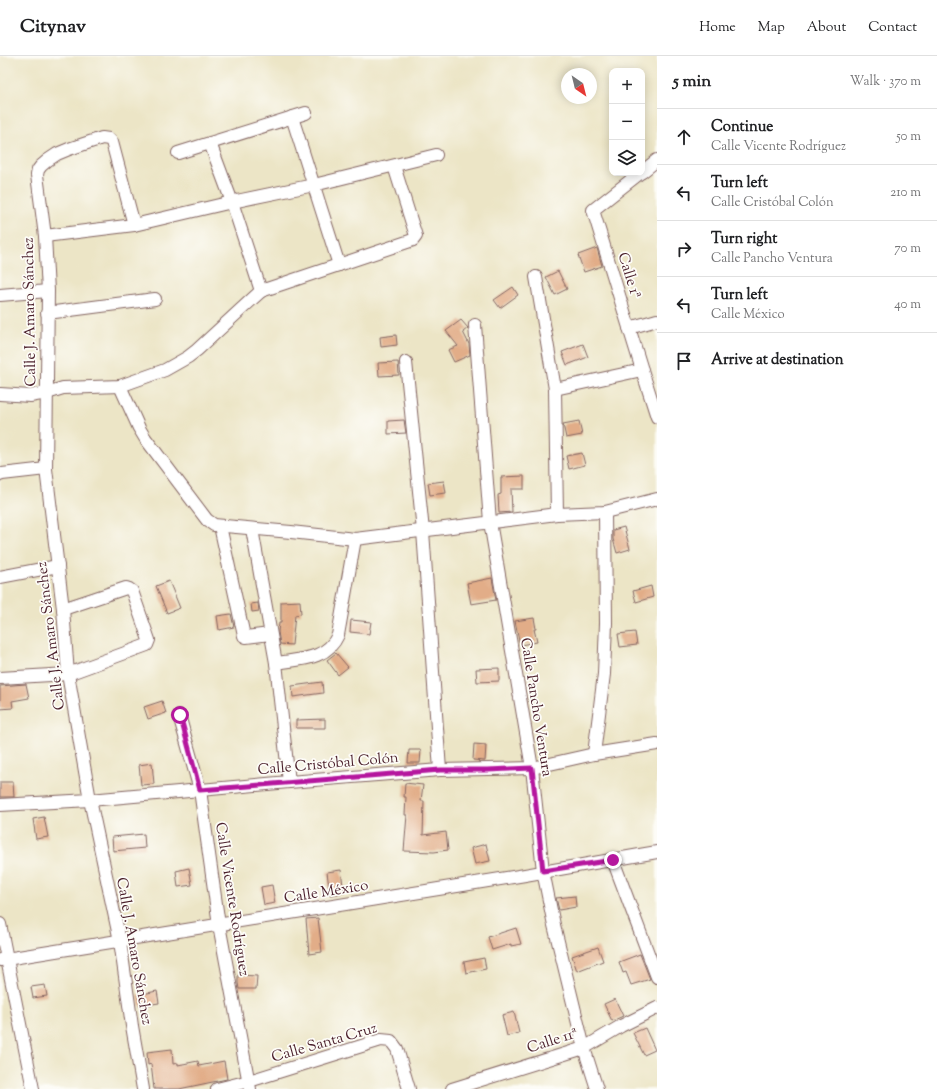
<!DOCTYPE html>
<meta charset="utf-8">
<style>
body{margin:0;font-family:"Sorts Mill Goudy",serif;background:#f2f2f2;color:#202124}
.controls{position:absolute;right:12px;top:12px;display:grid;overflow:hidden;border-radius:8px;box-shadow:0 2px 10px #0003}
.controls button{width:36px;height:36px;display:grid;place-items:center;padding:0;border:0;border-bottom:1px solid #e0e0e0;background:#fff;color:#202124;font:20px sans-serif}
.compass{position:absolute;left:561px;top:12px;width:36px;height:36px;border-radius:50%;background:#fff;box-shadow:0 2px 10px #0003;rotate:145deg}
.stop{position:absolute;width:12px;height:12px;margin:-9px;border:3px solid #b5179e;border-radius:50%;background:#fff}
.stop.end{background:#b5179e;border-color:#fff;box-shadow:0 1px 4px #0008}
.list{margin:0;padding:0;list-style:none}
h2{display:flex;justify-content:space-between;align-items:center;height:52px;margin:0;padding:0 16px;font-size:17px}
h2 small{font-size:13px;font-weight:400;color:#757577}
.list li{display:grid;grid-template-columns:26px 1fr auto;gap:12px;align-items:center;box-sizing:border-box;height:56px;padding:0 16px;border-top:1px solid #e0e0e0}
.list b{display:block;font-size:15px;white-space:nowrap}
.list p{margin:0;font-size:13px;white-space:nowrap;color:#757577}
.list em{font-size:13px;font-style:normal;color:#757577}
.icon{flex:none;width:22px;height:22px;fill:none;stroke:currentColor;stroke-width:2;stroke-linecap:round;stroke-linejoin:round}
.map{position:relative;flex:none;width:657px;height:1033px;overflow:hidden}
header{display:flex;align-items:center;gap:24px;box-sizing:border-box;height:56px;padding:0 20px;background:#fff;border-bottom:1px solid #e0e0e0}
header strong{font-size:19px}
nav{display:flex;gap:22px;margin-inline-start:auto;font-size:14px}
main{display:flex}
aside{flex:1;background:#fff}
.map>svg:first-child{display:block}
.building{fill:#e2ad88}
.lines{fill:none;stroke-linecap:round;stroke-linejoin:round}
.street-casing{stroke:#836461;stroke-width:14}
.street{stroke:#fff;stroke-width:12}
.route{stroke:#b5179e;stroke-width:5}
.labels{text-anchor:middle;stroke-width:3.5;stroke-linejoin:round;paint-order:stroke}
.street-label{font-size:15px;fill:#4a1f2b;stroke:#fdfcf7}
</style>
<header>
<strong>Citynav</strong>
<nav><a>Home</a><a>Map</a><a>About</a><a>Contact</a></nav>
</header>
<main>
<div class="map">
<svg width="657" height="1033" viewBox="0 0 657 1033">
<rect width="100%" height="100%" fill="#fdfcf7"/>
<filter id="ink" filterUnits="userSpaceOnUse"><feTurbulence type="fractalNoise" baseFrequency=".025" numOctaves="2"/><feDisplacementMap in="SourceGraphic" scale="8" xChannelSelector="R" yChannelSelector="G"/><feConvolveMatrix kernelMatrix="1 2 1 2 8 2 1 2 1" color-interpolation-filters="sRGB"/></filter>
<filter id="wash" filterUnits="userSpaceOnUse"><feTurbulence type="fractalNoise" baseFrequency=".012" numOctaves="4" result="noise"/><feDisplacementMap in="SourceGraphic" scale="16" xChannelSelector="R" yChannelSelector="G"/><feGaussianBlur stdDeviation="0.9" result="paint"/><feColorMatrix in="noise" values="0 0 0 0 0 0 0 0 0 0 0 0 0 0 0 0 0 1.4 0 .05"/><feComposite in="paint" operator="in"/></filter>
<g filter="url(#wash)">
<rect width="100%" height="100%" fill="#ece5c6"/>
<g id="blocks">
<!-- building -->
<g class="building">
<polygon points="597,192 602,210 584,216 578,199"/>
<polygon points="558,215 567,233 555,239 546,221"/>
<polygon points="513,231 518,239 500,252 494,244"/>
<polygon points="461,264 468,272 463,276 469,288 470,299 454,306 448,294 458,290 446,275"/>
<polygon points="396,279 397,289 381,291 380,281"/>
<polygon points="583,288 588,301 567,309 562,296"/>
<polygon points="398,306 399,319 379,320 378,307"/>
<polygon points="404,364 406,377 388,378 388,365"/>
<polygon points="579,365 582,379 566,382 563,368"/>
<polygon points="582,397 585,409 569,413 566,400"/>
<polygon points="524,420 524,433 511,433 512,456 499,457 498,439 501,438 501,421"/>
<polygon points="444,425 446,437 430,439 428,427"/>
<polygon points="624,471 630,493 617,497 613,483 613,474"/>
<polygon points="492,522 496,544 471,548 467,527"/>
<polygon points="169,525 180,552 167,557 156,530"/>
<polygon points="651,530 653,541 636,546 633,535"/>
<polygon points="300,545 301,558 295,559 292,589 280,588 278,576 279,567 281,567 281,546"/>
<polygon points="258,547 259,555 252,556 251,548"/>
<polygon points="231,558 234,571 219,574 217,560"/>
<polygon points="534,562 536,573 534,573 537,586 520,589 515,565"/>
<polygon points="351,564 371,566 369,578 350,576"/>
<polygon points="635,576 637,589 620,591 618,578"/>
<polygon points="336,597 348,611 338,619 327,604"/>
<polygon points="499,612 499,625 477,626 476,613"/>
<polygon points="322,626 323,637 293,641 292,630"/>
<polygon points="26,628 29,642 12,645 13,652 0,653 0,630"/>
<polygon points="162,645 166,657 148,663 144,651"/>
<polygon points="325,663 325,672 296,672 296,664"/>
<polygon points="474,688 486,689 485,705 473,704"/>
<polygon points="409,694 421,694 420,707 408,707"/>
<polygon points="152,707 154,728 141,729 139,709"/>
<polygon points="0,726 13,726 14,741 0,741"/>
<polygon points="405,727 423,729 421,745 424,745 423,779 446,776 448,794 434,796 404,795 407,759 405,759 406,741 404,741"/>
<polygon points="44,761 48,781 36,783 33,763"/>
<polygon points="144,778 145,792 113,795 112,781"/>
<polygon points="486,788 490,805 475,808 471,792"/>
<polygon points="189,812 192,829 178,831 176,815"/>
<polygon points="341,814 344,837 330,839 327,816"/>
<polygon points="272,829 275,847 264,849 261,831"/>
<polygon points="575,840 576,851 559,854 556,842"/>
<polygon points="318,862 322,896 309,898 306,863"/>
<polygon points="516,872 521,888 511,890 511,888 492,894 488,881"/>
<polygon points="598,891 603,905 577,915 572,900"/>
<polygon points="640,898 650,923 631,929 626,916 623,917 619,906"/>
<polygon points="484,902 486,913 466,917 464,906"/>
<polygon points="238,919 257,920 256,933 239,933 238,927"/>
<polygon points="45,929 47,940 33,942 31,931"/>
<polygon points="157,935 159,947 140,950 138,939"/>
<polygon points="615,943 623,960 612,965 604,948"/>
<polygon points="514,956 519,977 507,980 502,959"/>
<polygon points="645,972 655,994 644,999 633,977"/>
<polygon points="172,993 173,1008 178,1007 178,1009 198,1005 199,1010 224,1005 227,1023 179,1033 154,1033 151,1008 148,1009 147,996"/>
</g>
</g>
</g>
<g filter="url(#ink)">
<use href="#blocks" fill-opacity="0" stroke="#836461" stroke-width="1"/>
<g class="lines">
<defs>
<g id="street">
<polyline points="292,61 339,209"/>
<polyline points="178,97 306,57"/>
<polyline points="642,116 657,104"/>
<polyline points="640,117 593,154 642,314 657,361"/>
<polyline points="134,169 112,86 109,83 102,82 69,93 57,98 48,104 41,110 38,114 37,119 45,180 48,235 46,413 63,553 68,618 90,744 120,885 132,970 143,1033"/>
<polyline points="45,180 134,169 232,146 314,129 436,99"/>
<polyline points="536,221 555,333 557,458"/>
<polyline points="261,235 413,184 416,180 394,110"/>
<polyline points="0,239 48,235"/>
<polyline points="47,257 155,243"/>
<polyline points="475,269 490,466 532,712 543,815 554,869 584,992 597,1033"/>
<polyline points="629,272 657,264"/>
<polyline points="406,306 423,475 440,714"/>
<polyline points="120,330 139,372 145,382 207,464 214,469 291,476 355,483 557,458 605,456 657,443"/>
<polyline points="555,333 642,314"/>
<polyline points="0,338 30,340 47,337 63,332 120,330 165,314 188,301 197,294 261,235 232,146 210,87"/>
<polyline points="0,419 2,418 46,413"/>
<polyline points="220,470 244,580 246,581 270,578"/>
<polyline points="252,473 276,607 289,726"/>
<polyline points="0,521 58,510"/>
<path d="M276,607C300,603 327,604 338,579L355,483"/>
<polyline points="0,622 68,618 147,589 149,584 132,535 129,533 126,532 63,553"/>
<polyline points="179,659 200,734 219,869 250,1033"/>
<polyline points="594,698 604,618 606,567 605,456"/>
<polyline points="0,749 90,744 289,726 440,714 488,713 532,712 594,698 657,688"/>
<polyline points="613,804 657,921"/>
<polyline points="0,868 33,1033"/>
<polyline points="0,904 525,819 657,796"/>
<polyline points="217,1033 249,1025 381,984 391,985 397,993 409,1033"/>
<polyline points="452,1033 584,992 621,970 657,952"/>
</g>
</defs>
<!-- street casing -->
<use href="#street" class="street-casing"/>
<!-- street -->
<use href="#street" class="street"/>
</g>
</g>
<g class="lines" filter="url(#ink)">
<!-- route -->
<polyline class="route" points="180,659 200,734 440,714 488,714 532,712 543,815 613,804"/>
</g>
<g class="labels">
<!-- street labels -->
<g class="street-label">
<text transform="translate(630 219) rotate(73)" y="5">Calle 1ª</text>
<text transform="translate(29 256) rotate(-91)" y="5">Calle J. Amaro Sánchez</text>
<text transform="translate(50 580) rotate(-97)" y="5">Calle J. Amaro Sánchez</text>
<text transform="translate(537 651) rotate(81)" y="5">Calle Pancho Ventura</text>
<text transform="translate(328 707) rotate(-5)" y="5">Calle Cristóbal Colón</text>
<text transform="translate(326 835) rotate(-9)" y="5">Calle México</text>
<text transform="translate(233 843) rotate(81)" y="5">Calle Vicente Rodríguez</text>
<text transform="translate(135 895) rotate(80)" y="5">Calle J. Amaro Sánchez</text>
<text transform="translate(552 984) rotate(-18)" y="5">Calle 11ª</text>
<text transform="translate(324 986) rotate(-16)" y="5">Calle Santa Cruz</text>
</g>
</g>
</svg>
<div class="controls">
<button>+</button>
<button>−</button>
<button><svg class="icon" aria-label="layers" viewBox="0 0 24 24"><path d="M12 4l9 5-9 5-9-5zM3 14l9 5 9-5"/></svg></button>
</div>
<svg class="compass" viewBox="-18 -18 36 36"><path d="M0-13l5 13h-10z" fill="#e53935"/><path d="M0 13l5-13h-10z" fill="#757577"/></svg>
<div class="stop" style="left:180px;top:659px"></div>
<div class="stop end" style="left:613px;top:804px"></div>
</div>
<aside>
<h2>5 min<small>Walk · 370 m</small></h2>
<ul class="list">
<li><svg class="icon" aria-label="ahead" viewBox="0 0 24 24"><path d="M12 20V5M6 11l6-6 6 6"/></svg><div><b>Continue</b><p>Calle Vicente Rodríguez</p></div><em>50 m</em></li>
<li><svg class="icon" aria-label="left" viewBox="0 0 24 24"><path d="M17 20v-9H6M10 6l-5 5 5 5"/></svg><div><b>Turn left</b><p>Calle Cristóbal Colón</p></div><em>210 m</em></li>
<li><svg class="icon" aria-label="right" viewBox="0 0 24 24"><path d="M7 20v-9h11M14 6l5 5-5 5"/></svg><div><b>Turn right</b><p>Calle Pancho Ventura</p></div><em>70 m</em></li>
<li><svg class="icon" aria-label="left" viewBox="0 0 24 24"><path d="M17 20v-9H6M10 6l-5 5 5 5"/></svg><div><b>Turn left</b><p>Calle México</p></div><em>40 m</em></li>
<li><svg class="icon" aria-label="arrive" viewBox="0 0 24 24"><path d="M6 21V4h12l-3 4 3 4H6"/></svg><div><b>Arrive at destination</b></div></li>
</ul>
</aside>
</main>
